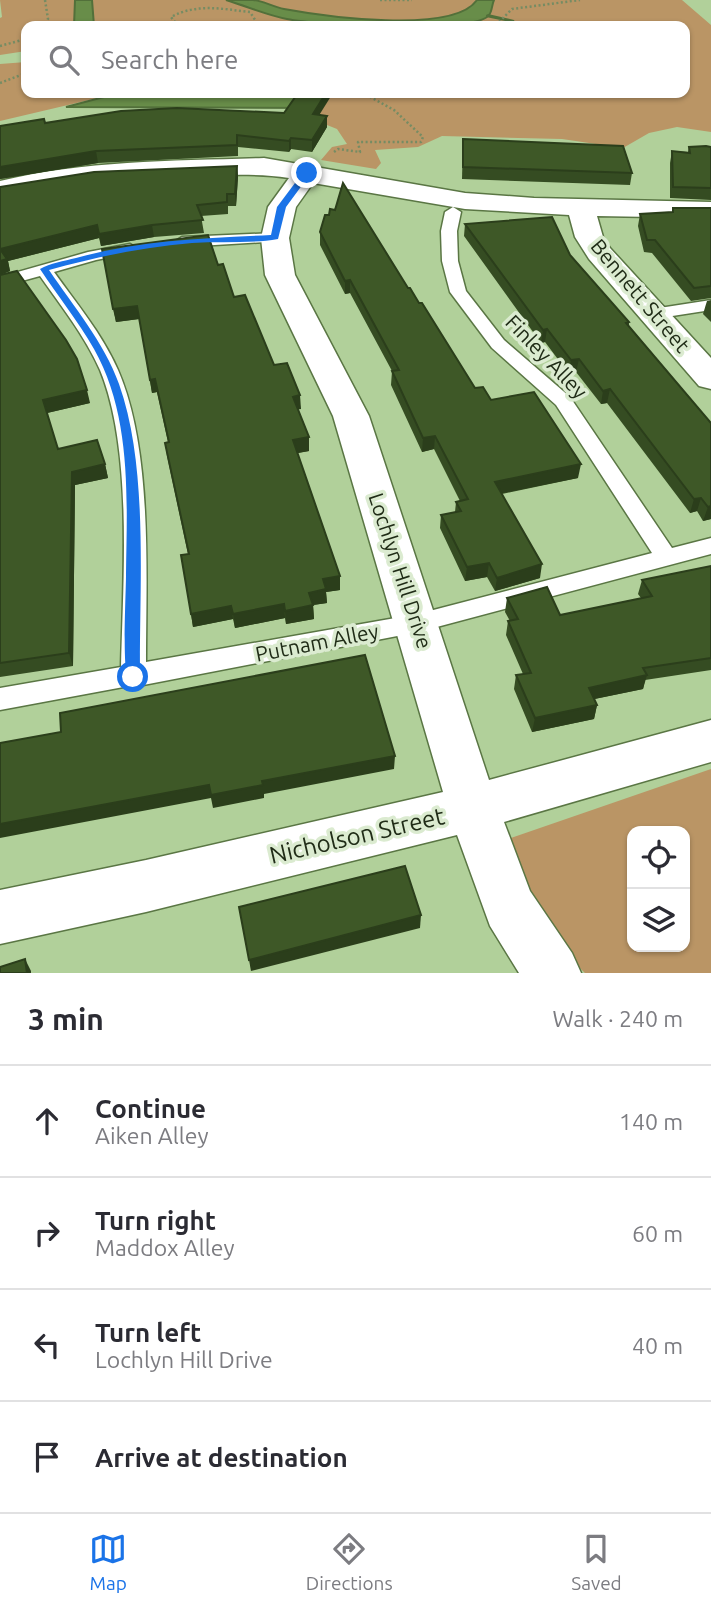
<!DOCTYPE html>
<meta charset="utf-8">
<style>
body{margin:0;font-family:Ubuntu,sans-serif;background:#f2f2f3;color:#2b2b33}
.controls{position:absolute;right:21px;bottom:21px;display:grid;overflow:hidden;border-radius:14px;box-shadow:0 2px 5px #0004}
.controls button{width:63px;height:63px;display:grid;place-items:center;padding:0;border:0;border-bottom:2px solid #e1e1e2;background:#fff;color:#2b2b33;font:35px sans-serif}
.stop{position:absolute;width:21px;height:21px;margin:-16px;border:5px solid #1a73e8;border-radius:50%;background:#fff}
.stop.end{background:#1a73e8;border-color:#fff;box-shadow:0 2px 7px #0008}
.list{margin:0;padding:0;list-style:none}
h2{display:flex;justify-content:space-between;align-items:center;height:91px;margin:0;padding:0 28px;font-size:30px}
h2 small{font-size:23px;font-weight:400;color:#7c7c81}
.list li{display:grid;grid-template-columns:46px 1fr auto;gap:21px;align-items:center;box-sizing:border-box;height:112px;padding:0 28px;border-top:2px solid #e1e1e2}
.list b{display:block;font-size:26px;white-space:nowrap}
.list p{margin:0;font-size:23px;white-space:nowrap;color:#7c7c81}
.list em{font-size:23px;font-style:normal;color:#7c7c81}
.icon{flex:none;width:38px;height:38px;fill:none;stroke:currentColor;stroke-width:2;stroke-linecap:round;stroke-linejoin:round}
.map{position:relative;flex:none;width:711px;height:973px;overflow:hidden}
.search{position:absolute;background:#fff;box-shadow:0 2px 5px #0004;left:21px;right:21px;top:21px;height:77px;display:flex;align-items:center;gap:18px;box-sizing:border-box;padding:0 24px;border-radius:14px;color:#7c7c81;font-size:26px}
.sheet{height:539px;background:#fff}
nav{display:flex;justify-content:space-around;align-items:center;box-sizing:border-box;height:98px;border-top:2px solid #e1e1e2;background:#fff;font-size:19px;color:#7c7c81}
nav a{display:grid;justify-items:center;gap:4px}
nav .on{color:#1a73e8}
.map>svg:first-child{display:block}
.green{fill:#ba9565;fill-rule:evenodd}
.water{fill:#688d49;stroke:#52703a;stroke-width:2}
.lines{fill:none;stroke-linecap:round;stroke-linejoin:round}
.stream{fill:#52703a;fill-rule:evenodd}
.service-casing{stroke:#5a7644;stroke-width:3}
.minor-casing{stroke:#5a7644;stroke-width:3}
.path{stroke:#758c63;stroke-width:2.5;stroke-dasharray:2 2.5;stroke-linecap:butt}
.service{fill:#fff;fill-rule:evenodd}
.minor{fill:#fff;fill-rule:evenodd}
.wall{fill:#354c22}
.shaded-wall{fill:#2b3e1b}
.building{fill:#3e5827;stroke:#2b3e1b;stroke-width:2}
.route{fill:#1a73e8}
.labels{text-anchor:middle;stroke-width:7;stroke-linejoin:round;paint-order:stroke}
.street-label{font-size:21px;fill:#202c17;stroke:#dbebd0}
.near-street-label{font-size:24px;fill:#202c17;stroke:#dbebd0}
</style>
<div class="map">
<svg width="711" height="973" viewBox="0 0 711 973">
<rect width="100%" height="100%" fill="#b1d09a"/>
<!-- green -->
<g class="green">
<polygon points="0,0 75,0 74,26 26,26 26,51 0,55 0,18 2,17"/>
<polygon points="92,0 226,0 297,21 378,26 94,26"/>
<path d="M253,0H477C455,34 316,18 279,8C270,6 262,2 253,0Z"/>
<polygon points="494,0 682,0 711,25 711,132 677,127 649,133 623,148 562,139 442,136 418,147 375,150 381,163 376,169 321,160 332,147 347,144 337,129 312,119 310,93 685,93 685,26 445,26 486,18 490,14"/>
<polygon points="26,62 26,93 119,93 0,121 0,64"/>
<path d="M711,769V973H585L558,947L534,905L508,839ZM632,831H685V947H632Z"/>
</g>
<!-- water -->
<g class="water">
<polygon points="75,0 92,0 94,26 74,26"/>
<path d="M226,0C235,0 244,0 253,0C264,1 273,7 284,9C322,16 453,35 477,0H494C492,4 492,12 489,15C476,34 314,25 287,19C266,15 246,6 226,0Z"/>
<polygon points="119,93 310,93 318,108 66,107"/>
</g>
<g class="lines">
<!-- stream -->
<polygon class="stream" points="488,14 514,20 517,26 511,26 510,22 486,17 486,15"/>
<defs>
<g id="service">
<path d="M453,207L461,212L457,231L458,261L466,291L504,340L570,397L672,548L711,538V554L418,632L133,687L129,686L0,710V688L121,667C123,580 133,450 100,370C85,336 61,306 40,276L0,287V277L88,252L130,244L138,249L136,252L96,260L54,272C77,304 102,334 118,370C153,450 146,576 146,662L418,614L652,553L556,405L492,348L450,292L442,261L441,231L445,212Z"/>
<polygon points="275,233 281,235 283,238 281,241 182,247 174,242 182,237"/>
<polygon points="711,300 711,310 653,319 644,314 653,309"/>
</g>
<path id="minor" d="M264,158L465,193L534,198L711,202V218L597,216L603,237L610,248L711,358V389L699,386L589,259L575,237L569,215L465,209L313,183L296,207L289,238L295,275L369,416L489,780L711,720V762L504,822L530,891L572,953L581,973H519L490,926L457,835L146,912L0,944V890L146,860L443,792L333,416L265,275L261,238L268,207L289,178C257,173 225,175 193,176C127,177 64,182 0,197V181C87,160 175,161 264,158Z"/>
</defs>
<!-- service casing -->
<use href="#service" class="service-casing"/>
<!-- minor casing -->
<use href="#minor" class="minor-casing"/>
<!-- path -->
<g class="path">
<polyline points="45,0 48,19 45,26"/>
<polyline points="380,0 412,0"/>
<path d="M178,26L171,17C197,3 222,9 250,12L259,26"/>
<polyline points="477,26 499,22 512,9 580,0"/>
<polyline points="0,46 26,39"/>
<polyline points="0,83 26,73"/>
<polyline points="334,152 338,149 360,152 358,142 421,142 423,137 394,110 363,93"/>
</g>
<!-- service -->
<use href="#service" class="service"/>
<!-- minor -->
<use href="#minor" class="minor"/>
</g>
<!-- wall -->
<g class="wall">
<polygon points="319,115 327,127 312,152 291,149 289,152 238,147 238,156 98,163 0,179 0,126 45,123"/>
<polygon points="463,139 632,173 630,185 462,179"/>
<polygon points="689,147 711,147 711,200 670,198 670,163 672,151 688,152"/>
<polygon points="237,166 238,177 236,206 228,206 228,214 201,216 204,233 154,237 101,246 99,238 8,261 10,271 0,275 0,187"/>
<polygon points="673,208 711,208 711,298 691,301 652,253 644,252 638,226 640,214 672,212"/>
<polygon points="465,224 570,255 629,322 629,326 711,423 711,519 703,521 697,511 690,513 607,403 601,404 576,372 569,374 545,342 541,343 464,236"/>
<polygon points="320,232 408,288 475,388 491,400 578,478 502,494 540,578 495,591 487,577 465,581 440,528 441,515 455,512 456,502 460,501 434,449 422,452 391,385 392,371 350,293 345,294 320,245"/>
<polygon points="102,249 218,265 234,297 274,365 301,409 298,409 309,437 309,451 297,453 340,590 326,592 327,603 313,605 314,619 286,624 285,618 235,628 233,619 193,627 191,614 188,554 167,456 165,443 168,442 157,392 152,393 139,319 116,322"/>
<polygon points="0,275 90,403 47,413 58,449 105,464 108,478 75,485 73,666 0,677"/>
<polygon points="711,300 711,322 703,314 707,301"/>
<polygon points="711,566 711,670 645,680 643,689 594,699 597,705 594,719 532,732 514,689 516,675 523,674 506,635 508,621 510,621 505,612 507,598 560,615 641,598 638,594 642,580"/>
</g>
<!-- shaded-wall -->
<g class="shaded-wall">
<polygon points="326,93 333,93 313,125 313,114"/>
<polygon points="327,116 327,127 312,152 312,140"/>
<polygon points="291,138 291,149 289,152 289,141"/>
<polygon points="96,151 98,163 0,179 0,167"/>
<polygon points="237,166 238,177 236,206 235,194"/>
<polygon points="97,225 99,238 8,261 10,271 0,275 0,249"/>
<polygon points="152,225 154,237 101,246 99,234"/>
<polygon points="350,280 350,293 345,294 345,281"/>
<polygon points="137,306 139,319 116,322 113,309"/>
<polygon points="547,329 545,342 541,343 543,330"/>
<polygon points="579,359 576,372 569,374 571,360"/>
<polygon points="155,379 157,392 152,393 150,380"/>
<polygon points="610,389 607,403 601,404 603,391"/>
<polygon points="87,390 90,403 47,413 43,400"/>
<polygon points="300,395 301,409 294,410 293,397"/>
<polygon points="435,436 434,449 422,452 423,438"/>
<polygon points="309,437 309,451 293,454 293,440"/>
<polygon points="105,464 108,478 75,485 73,666 69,653 72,472"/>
<polygon points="581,464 578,478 493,495 495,482"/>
<polygon points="701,498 697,511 690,513 694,499"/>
<polygon points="711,506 711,519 703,521 708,507"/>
<polygon points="489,563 487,577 465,581 467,567"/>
<polygon points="542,564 540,578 495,591 497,578"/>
<polygon points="340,576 340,590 326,592 327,603 313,605 314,619 286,624 285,611 309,593 323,579"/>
<polygon points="284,604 285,618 235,628 233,614"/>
<polygon points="231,606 233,619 193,627 191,614"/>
<polygon points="647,675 643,689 585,701 589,688"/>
<polygon points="597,705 594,719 532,732 535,718"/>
<polygon points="395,756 394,769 264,794 264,798 213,808 211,798 0,838 0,824 209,785 262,781"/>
<polygon points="421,915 420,928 251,971 249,960"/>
<polygon points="25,959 31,971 31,973 27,973"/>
</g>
<!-- building -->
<g class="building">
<polygon points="298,93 326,93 313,114 327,116 312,140 291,138 289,141 237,135 237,145 96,151 0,167 0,126 44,119 45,123 121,111 177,108 284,113"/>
<polygon points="463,139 623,146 632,173 463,167"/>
<polygon points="706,146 711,147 711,188 673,187 672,151 690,153 689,147"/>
<polygon points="237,166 235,194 227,194 227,202 197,205 203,220 152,225 99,234 97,225 0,249 7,259 0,261 0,187 94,172"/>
<polygon points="343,183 408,288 410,288 419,303 422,303 475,388 483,387 491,400 534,392 581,464 495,482 542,564 497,578 489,563 467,567 441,515 461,511 456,502 468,499 435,436 423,438 392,371 399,370 350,280 345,281 320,232 325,215 329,215 330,209 335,210"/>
<polygon points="673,208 711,208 711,286 694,288 655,240 647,240 640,214 673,212"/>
<polygon points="552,217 570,255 629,322 626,323 711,423 711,506 708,507 701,498 694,499 610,389 603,391 579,359 571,360 547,329 543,330 465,224"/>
<polygon points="208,235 218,265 223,264 234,297 245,295 274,365 287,363 300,395 293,397 309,437 293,440 340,576 323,579 326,589 309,593 313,605 285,611 284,604 233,614 231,606 191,614 181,555 189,554 165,443 169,442 155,379 150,380 137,306 113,309 102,249"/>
<polygon points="17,271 66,340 77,359 87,390 43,400 58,449 97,440 105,464 72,472 69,653 0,663 0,275"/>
<polygon points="711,566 711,658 643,668 647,675 589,688 597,705 535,718 516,675 531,673 508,621 518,619 507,598 547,587 560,615 652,596 642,580"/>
<polygon points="365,655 395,756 262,781 263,785 211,795 209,785 0,824 0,743 61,732 60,713"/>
<polygon points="405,866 421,915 249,960 239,907"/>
<polygon points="25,959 27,973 0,973 0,967"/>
</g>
<!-- route -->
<path class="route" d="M304,171L311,173L286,207L278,239C250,244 220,241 192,243C143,247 96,257 49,270C74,307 104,342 119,384C149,468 139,587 140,677L138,681H128C122,665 126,596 126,574C127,500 132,416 94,349C78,321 57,295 40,269C50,263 64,261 76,258C140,240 205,238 271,235L277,207Z"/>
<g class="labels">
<!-- street labels -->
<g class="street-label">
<text transform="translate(640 296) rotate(50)" y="7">Bennett Street</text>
<text transform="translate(546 357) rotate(46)" y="7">Finley Alley</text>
<text transform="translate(400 571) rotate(72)" y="7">Lochlyn Hill Drive</text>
<text transform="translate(317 643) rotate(-11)" y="7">Putnam Alley</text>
</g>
<!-- near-street labels -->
<g class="near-street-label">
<text transform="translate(357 836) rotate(-13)" y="8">Nicholson Street</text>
</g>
</g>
</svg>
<div class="controls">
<button><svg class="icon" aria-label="locate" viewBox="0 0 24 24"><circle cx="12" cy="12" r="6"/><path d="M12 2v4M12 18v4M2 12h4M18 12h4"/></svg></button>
<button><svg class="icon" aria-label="layers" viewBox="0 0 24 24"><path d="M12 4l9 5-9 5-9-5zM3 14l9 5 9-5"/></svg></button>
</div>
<div class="stop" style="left:133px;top:677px"></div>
<div class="stop end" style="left:307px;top:173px"></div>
<div class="search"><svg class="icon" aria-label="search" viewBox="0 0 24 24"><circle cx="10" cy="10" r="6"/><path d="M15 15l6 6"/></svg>Search here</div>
</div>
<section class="sheet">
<h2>3 min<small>Walk · 240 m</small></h2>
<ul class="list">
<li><svg class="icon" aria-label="ahead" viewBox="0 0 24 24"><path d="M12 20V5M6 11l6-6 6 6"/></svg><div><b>Continue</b><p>Aiken Alley</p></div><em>140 m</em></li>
<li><svg class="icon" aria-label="right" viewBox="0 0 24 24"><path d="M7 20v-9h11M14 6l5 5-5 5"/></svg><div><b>Turn right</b><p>Maddox Alley</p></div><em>60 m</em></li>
<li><svg class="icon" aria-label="left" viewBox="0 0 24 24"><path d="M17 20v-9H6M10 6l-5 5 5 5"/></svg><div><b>Turn left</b><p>Lochlyn Hill Drive</p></div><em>40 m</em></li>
<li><svg class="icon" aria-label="arrive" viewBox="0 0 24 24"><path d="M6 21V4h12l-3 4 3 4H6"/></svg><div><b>Arrive at destination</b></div></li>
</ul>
</section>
<nav>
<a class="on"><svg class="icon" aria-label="map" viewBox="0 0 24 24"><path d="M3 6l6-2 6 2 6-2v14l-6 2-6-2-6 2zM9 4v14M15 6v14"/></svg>Map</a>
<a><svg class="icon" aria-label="directions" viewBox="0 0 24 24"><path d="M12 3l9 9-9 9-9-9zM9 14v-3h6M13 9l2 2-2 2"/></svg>Directions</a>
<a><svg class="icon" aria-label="saved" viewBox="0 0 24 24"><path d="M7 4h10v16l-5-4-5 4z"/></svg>Saved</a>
</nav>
